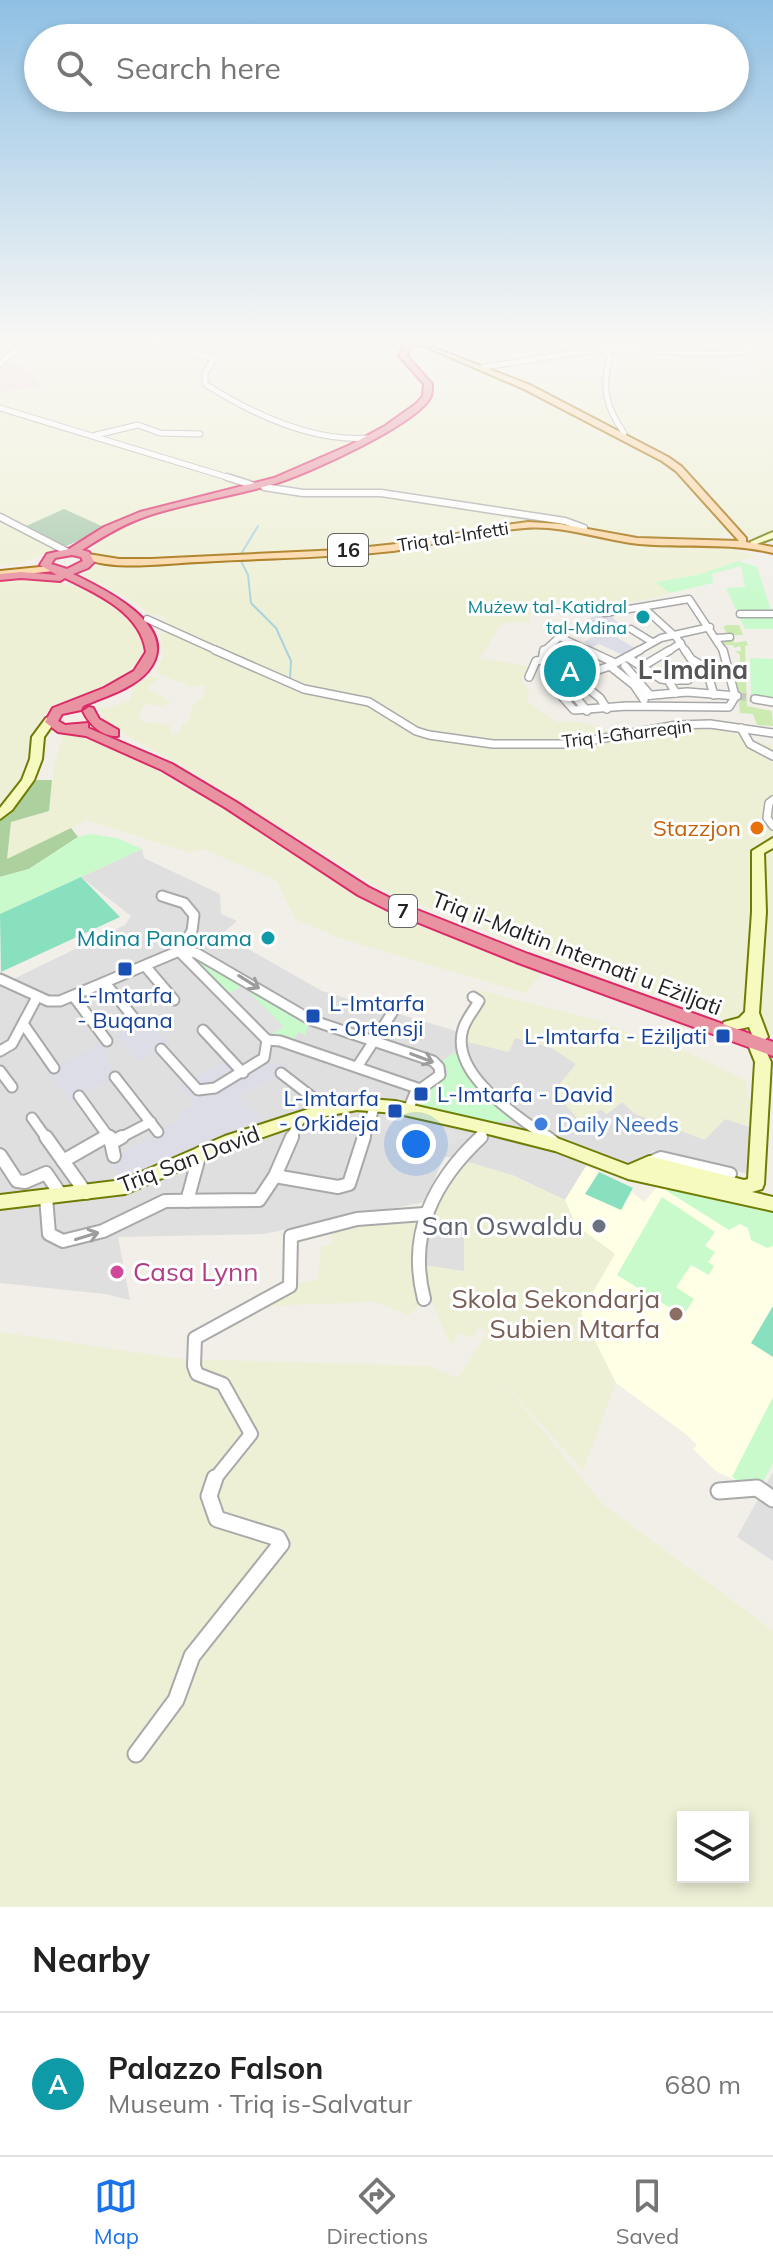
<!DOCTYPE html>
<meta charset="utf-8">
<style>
body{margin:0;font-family:Mulish,sans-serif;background:#f2f2f2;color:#222}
.controls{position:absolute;right:24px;bottom:24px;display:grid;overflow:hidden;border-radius:0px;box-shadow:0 4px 12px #0003}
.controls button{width:72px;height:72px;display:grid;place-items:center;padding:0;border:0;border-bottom:2px solid #e0e0e0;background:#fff;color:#222;font:40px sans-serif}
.you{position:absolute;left:416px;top:1144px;width:28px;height:28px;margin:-20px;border:6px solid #fff;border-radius:50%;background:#1a73e8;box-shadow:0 0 0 12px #1a73e833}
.badge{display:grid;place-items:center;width:52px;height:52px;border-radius:50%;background:#1a73e8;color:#fff;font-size:26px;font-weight:700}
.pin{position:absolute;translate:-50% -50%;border:4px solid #fff;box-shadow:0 2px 8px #0006}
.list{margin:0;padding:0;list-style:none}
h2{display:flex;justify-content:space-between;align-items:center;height:104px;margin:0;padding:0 32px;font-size:34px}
h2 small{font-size:26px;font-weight:400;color:#767676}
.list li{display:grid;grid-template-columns:52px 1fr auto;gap:24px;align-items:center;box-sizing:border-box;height:144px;padding:0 32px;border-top:2px solid #e0e0e0}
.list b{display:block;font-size:30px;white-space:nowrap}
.list p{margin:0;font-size:26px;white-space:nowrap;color:#767676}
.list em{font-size:26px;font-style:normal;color:#767676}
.icon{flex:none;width:44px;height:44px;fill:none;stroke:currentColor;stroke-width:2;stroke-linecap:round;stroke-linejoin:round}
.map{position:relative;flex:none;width:773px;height:1907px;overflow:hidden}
.search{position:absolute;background:#fff;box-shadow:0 4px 12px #0003;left:24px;right:24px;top:24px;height:88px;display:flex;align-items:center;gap:20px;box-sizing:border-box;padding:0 28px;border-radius:44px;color:#767676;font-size:30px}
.sheet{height:248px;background:#fff}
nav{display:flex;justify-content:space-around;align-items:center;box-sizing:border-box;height:112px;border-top:2px solid #e0e0e0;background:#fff;font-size:22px;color:#767676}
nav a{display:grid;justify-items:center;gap:4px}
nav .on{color:#1a73e8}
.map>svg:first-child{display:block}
.residential{fill:#e0dfdf}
.commercial{fill:#f2dad9}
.education{fill:#ffffe5}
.farmland{fill:#eef0d5;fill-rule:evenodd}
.grass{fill:#cdebb0}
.forest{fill:#add19e}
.cemetery{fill:#aacbaf}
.park{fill:#c8facc}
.pitch{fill:#88e0be}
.parking{fill:#e2e2e2}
.plaza{fill:#dddde8}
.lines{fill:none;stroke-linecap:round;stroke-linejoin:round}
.stream{stroke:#aad3df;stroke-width:2}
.street-tunnel{stroke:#c8c6c1;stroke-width:7;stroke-dasharray:7 4;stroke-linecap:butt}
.street-far5-casing{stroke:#a9a9a9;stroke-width:7}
.street-far4-casing{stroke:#a9a9a9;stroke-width:9}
.street-far3-casing{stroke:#a9a9a9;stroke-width:10}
.street-far2-casing{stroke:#a9a9a9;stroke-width:13}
.street-far1-casing{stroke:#a9a9a9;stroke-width:16}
.street-casing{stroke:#a9a9a9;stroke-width:19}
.secondary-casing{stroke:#707d05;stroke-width:4}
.primary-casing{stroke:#a06b00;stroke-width:4}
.highway-casing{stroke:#dc2a67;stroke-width:4}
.street-far5{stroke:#fff;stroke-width:5}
.street-far4{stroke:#fff;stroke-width:6}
.street-far3{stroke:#fff;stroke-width:7}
.street-far2{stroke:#fff;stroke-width:9}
.street-far1{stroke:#fff;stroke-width:12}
.street{stroke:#fff;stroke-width:15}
.secondary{fill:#f7fabf;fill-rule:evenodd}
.primary{fill:#fcd6a4;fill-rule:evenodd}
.highway{fill:#e892a2;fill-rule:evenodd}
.oneway{stroke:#9c9c9c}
.culture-dot{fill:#0f9aa8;stroke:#fff;stroke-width:3}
.food-dot{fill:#e8710a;stroke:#fff;stroke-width:3}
.transit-dot{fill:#1a4fb4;stroke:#fff;stroke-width:3}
.shop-dot{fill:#3f7fe0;stroke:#fff;stroke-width:3}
.worship-dot{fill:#6b7280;stroke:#fff;stroke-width:3}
.hotel-dot{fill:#d1479c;stroke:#fff;stroke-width:3}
.education-dot{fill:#8d6e63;stroke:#fff;stroke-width:3}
.labels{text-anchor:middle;stroke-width:6;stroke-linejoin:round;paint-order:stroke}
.far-street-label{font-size:18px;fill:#222;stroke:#fff}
.far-culture-label{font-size:18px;fill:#0d838f;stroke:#fff;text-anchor:end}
.shield{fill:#fff;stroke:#646464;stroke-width:2}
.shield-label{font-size:20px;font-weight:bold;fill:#222}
.food-label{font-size:22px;fill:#c56008;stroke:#fff;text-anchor:end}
.culture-label{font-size:22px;fill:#0d838f;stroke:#fff;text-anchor:end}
.street-label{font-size:22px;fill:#222;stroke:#fff}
.transit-label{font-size:22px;fill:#164399;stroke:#fff;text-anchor:start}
.shop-label{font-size:22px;fill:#366cbe;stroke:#fff;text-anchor:start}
.far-district-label{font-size:26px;font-weight:bold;fill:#555;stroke:#fff}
.near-worship-label{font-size:26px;fill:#5b616d;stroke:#fff;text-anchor:end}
.near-hotel-label{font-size:26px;fill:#b23c85;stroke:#fff;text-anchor:start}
.near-education-label{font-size:26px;fill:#785e54;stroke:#fff;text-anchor:end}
</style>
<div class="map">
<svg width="773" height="1907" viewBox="0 0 773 1907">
<rect width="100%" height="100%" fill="#f2efe9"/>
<!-- residential -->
<g class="residential">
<polygon points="142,849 144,858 220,894 221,914 237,921 222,934 322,991 456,1031 468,1042 514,1037 552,1048 576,1064 581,1122 601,1109 607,1114 622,1102 725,1119 754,1128 753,1175 653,1151 627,1166 595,1152 565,1200 512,1175 444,1156 425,1202 263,1234 118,1237 130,1300 105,1294 0,1283 0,981 9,981 125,925 131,916 81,877"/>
<polygon points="429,1218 464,1229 464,1272 421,1265"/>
<polygon points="773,1472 773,1561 737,1537"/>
</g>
<!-- commercial -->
<polygon class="commercial" points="0,341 22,341 0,362 22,366 44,387 0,392"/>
<!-- education -->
<polygon class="education" points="586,1166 633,1188 632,1192 644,1202 658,1186 773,1206 773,1463 738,1481 717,1472 693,1449 697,1445 687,1435 616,1383 574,1330 576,1226 565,1200"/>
<!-- farmland -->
<g class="farmland">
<polygon points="28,341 400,341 430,346 520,386 673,468 735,534 720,534 724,541 742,543 732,549 756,556 697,575 656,582 670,593 653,598 589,608 579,600 529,606 530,622 502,623 480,658 528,666 522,680 529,690 527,701 557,722 581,722 612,732 706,725 773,746 773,1036 573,965 380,889 194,773 106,724 97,703 105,709 129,701 134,686 151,675 159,679 147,688 171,702 162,706 145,704 138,717 144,722 170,725 172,735 178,734 183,723 188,723 193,704 203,697 205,685 192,687 155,672 163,657 160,634 168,632 194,642 200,638 162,621 166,618 157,614 151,616 136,603 85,576 85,571 104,563 184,561 184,556 99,557 90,551 116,530 106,528 24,527 0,514 0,393 43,387 22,366 3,363"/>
<polygon points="436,341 593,341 600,350 483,365 438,346"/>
<polygon points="597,341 758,341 768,345 728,351 606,349"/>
<polygon points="773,346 773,532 758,538 750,538 740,528 684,469 602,423 573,403 509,374 535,376 535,370 551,372 568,379 609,379 616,357 611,352 614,351 702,355 733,375 758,369 735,353"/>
<polygon points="0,521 46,543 55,550 17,565 0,566"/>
<polygon points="32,578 77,586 123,609 138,629 143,642 142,658 126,677 45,714 38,723 17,788 0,806 0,580"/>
<polygon points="74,733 135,758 244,821 374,906 544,971 525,993 342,939 295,919 276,880 203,849 190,853 87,820 7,860 10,822 49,811 54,767 61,741 63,735"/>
<polygon points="475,989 597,1020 670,1049 686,1051 746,1080 754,1128 725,1119 705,1140 635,1114 622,1102 606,1114 601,1109 581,1123 554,1091 576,1064 552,1048 515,1038 509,1052 467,1042 467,1028 483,1000"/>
<path d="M462,1160L512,1175L565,1200L576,1225L615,1254L581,1313L616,1383L583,1471L501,1380L603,1504L773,1631V1907H0V1332L181,1359L429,1366L458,1378L487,1332L478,1327L473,1338L459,1333L451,1346L422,1280L423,1265L464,1271V1230L429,1218ZM683,1817H743V1877H683Z"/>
<polygon points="418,1217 414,1266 418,1307 408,1315 376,1302 262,1306 298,1283 318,1280 321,1247 333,1244 330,1229 390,1218"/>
</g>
<!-- grass -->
<polygon class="grass" points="727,625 739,625 743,635 733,635 735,640 733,643 746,641 748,645 745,646 747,706 772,711 773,726 757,725 753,714 740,713 736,676 740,676 740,655 735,651 741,651 740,646 734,648 733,645 724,645 719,638 730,637 723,627"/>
<!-- forest -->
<polygon class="forest" points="37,780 52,780 49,811 11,822 7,859 71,828 78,837 29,869 0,877 0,818"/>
<!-- cemetery -->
<polygon class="cemetery" points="64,509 106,528 62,548 24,527"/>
<!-- park -->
<g class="park">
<polygon points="738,561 757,567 773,616 773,629 745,629 726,588 745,587 741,566 712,574 713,583 670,593 655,582 697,575"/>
<polygon points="750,658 773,659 773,698 751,694"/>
<polygon points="90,834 117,838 142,849 0,914 0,877 29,869 78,837"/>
<polygon points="198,955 309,1023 305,1035 299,1032 290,1043 267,1035 192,961"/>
<path d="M453,1053L463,1057L464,1072L516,1120L489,1123L423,1109L416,1102L421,1092C434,1085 442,1087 448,1072L443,1061Z"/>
<polygon points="667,1187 773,1206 773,1246 767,1248 751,1240 748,1228 740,1224 729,1230 667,1191"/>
<polygon points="662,1197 715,1232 705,1246 715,1252 708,1262 714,1266 709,1275 691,1265 676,1287 694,1299 683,1316 617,1275"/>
<polygon points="773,1397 773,1463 762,1484 738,1481 732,1477"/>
</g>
<!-- pitch -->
<g class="pitch">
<polygon points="81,877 120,917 1,972 0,914"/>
<polygon points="599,1172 633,1188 621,1210 585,1194"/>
<polygon points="773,1306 773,1357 751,1343"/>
</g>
<!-- parking -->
<g class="parking">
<polygon points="243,986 284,1027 268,1036 227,994"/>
<polygon points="401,1117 471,1136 472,1138 456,1139 454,1145 377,1128 379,1121"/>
</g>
<!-- plaza -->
<g class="plaza">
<polygon points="607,612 619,624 625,623 632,629 616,637 639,650 627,657 599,644 592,647 584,642 605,630 587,619"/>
<polygon points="147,1018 170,1045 138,1062 115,1035"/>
<polygon points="107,1041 105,1058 119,1075 70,1101 48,1071"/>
<polygon points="257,1055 289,1069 240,1096 266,1126 125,1184 108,1160 182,1119 178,1114 194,1103 180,1086 229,1057 243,1072"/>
</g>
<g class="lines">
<!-- stream -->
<g class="stream">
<polyline points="241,554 258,526"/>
<polyline points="240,559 248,575 251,603 276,628 291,661 290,679"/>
</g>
<!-- street-tunnel -->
<polyline class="street-tunnel" points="739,696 755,699"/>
<defs>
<g id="street-far5">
<path d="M153,341L214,359L205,373V384C251,413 311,442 367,438"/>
<path d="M595,341L610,357C601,388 606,407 624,433L623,437"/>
<polyline points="0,364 25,341"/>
<path d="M483,367C524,362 565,352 606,350C663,347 718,363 773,344"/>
<polyline points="0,408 233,479"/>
<polyline points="96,435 138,425 160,433 200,434"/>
</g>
<g id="street-far4">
<polyline points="227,477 255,486"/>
<polyline points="264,487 303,493 381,493 565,521 584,528"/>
<polyline points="0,517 68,552"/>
<polyline points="644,608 676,637 686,652"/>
<polyline points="605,613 689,599 724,652"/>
<polyline points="740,614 773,614"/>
<polyline points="147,619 220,652"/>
<polyline points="631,629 652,642"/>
<polyline points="558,636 591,652"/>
<polyline points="717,638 730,637"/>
<polyline points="543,652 566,631 563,629"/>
<polyline points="636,652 661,638 710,627"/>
<polyline points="667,652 681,643"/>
</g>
<g id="street-far3">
<polyline points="215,650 304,689 369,702 416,731 429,735 493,744 571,744 677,725 710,724 773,733"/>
<polyline points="587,650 615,663"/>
<polyline points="685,650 691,659 706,668 714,695"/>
<polyline points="723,650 735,696"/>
<polyline points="627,657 661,679 668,680 676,693"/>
<polyline points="542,660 573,667 586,674"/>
<polyline points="610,666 634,685 644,700"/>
<polyline points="625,666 650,695"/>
<polyline points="643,666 670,650"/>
<polyline points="668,668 677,680"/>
<polyline points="529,677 536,661 542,660 544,650"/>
<polyline points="575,678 600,698 607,709"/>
<polyline points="668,680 688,680"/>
<polyline points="558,684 574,695 587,711"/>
<polyline points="551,686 610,666 640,650"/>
<polyline points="557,691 574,710 627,706 729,707 735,697"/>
<polyline points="642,696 687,692 737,696"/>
<polyline points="755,699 773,702"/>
<polyline points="741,728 750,744 773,756"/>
<polyline points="773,800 769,803 767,818 773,826"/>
</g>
<g id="street-far2">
<polyline points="162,896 184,903 194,915 192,931 179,951"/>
<polyline points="179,951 267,1040"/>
<polyline points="146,967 174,1000"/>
<polyline points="0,979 48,1001 60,1001 179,951 196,953 311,1020 433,1061 439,1067 440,1075 415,1093 408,1110"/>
<polyline points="106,984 138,1023"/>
<polyline points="74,997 107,1041"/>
<path d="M473,997L479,1001C474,1010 466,1019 463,1029C449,1075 519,1117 549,1139"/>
<polyline points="24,1025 54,1068"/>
<polyline points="203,1030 243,1073"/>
<polyline points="267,1040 280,1041 420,1089"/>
<polyline points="161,1049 198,1090 215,1088 264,1058 267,1040"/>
<polyline points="0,1051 12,1044 37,997"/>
<polyline points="357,1067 392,1013"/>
<polyline points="0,1071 12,1087"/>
<polyline points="281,1073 312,1097 321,1111"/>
<polyline points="115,1077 158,1132"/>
<polyline points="79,1096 110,1139"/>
<polyline points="32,1118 47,1139"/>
<polyline points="102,1139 109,1135"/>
<polyline points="118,1139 151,1122"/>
<polyline points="291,1139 300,1119"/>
<polyline points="364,1139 375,1105"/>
<polyline points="479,1139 484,1127"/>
</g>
<g id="street-far1">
<polyline points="46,1137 86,1193"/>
<polyline points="110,1137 114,1156"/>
<polyline points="546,1137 553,1142"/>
<polyline points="111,1143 122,1137"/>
<polyline points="0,1155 17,1181 25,1182 46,1173 61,1195"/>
<polyline points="63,1161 105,1137"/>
<polyline points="649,1163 661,1158 730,1174"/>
<polyline points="275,1176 338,1187 349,1184 364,1137"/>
<polyline points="46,1197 49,1234 63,1241 103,1231 165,1201 259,1200 275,1176 292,1137"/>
<polyline points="187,1201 200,1153"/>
<path d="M424,1299C407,1233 434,1181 481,1137"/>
<polyline points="214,1480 251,1434 223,1384 197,1374 194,1366 195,1338 290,1286 291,1236 357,1219 424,1214"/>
</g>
<g id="street">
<polyline points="719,1491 757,1488 773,1499"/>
<polyline points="136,1754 176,1700 192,1656 281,1544 278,1538 217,1519 209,1496 215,1478"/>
</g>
<g id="secondary">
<polygon points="773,532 773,538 754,545 750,542"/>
<polygon points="50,717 56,720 44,737 42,759 34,780 12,810 0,819 0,808 22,780 30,759 32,737 46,718"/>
<polygon points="773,838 773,848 764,853 766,912 759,1013 768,1037 762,1042 771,1062 764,1184 762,1189 752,1192 773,1197 773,1211 628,1179 555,1151 484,1133 395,1113 357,1110 321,1117 237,1146 125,1194 0,1209 0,1195 123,1180 225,1136 321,1105 357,1098 395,1101 557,1138 628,1165 649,1156 744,1180 748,1179 755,1062 747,1042 753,1037 749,1027 729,1031 724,1030 722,1026 724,1022 739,1018 745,1012 752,912 752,851"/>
</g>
<g id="primary">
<path d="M422,343L530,385L668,457L682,467L746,538V542L773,547V553C728,542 685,548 639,544C601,540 564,525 525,528C480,531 437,545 393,551C328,558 263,558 198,562C167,563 110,572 83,557L88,554L119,559H151L340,550L415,542L499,526L528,522L560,524L637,538L739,541L676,471L662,461L524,389L422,345Z"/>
<polygon points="50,566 53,567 53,571 0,577 0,571"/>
</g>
<g id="highway">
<path d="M405,341H433L420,346L412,344L407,356L432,384C432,388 432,392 431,396C420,423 307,474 277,483C235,496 189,502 147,516C123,524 102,537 82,550L89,552L94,562L88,568L73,574C104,589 184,627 148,671C133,689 103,697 83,706L81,710L62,714L58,721L65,725L88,723V728L172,764L236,802L368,887L402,904L528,954L773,1042V1056L516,962L392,912L358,895L226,808L162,770L86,736L58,732L45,722L53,708L104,688L134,671L146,652C141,613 98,594 65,578L60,581L21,578L0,580V574L21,572L57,575L40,565L47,554L69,549L104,527L140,512L274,478L350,445L385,426L416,404L423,396L424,384L399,356ZM72,555L81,557L83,561L67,569L51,564L55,558Z"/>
<path d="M89,707L93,708L99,719L118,730V736C102,737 89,724 83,711Z"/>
</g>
</defs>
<!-- street-far5 casing -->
<use href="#street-far5" class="street-far5-casing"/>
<!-- street-far4 casing -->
<use href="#street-far4" class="street-far4-casing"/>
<!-- street-far3 casing -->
<use href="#street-far3" class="street-far3-casing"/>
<!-- street-far2 casing -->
<use href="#street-far2" class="street-far2-casing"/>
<!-- street-far1 casing -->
<use href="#street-far1" class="street-far1-casing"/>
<!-- street casing -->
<use href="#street" class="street-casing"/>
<!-- secondary casing -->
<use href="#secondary" class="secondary-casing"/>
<!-- primary casing -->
<use href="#primary" class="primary-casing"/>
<!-- highway casing -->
<use href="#highway" class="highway-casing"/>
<!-- street-far5 -->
<use href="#street-far5" class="street-far5"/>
<!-- street-far4 -->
<use href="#street-far4" class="street-far4"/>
<!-- street-far3 -->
<use href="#street-far3" class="street-far3"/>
<!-- street-far2 -->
<use href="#street-far2" class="street-far2"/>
<!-- street-far1 -->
<use href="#street-far1" class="street-far1"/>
<!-- street -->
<use href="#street" class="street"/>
<!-- secondary -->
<use href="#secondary" class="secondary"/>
<!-- primary -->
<use href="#primary" class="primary"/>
<!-- highway -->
<use href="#highway" class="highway"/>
</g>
<!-- one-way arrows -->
<defs><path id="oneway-shaft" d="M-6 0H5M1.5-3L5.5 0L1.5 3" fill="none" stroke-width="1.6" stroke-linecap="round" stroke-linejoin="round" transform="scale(2)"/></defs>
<g class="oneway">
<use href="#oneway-shaft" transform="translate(249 982) rotate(32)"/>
<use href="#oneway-shaft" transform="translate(422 1058) rotate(21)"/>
<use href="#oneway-shaft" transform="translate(87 1236) rotate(-17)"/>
</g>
<!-- sky -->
<linearGradient id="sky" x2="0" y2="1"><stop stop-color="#8fc0e4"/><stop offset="0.56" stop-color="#f9f8f5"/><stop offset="1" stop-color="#f9f8f5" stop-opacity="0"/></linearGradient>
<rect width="773" height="608" fill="url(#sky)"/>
<!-- markers -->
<g class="culture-dot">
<circle cx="643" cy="617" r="8"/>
<circle cx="268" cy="938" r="8"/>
</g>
<circle class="food-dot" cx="757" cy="828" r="8"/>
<g class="transit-dot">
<rect x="117" y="961" width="16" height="16" rx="4"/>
<rect x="305" y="1008" width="16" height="16" rx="4"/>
<rect x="715" y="1028" width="16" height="16" rx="4"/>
<rect x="413" y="1086" width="16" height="16" rx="4"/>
<rect x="387" y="1103" width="16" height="16" rx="4"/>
</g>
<circle class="shop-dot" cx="541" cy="1124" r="8"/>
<circle class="worship-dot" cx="599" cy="1226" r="8"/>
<circle class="hotel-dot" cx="117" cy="1272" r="8"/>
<circle class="education-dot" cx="676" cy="1314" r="8"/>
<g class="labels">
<!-- far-street labels -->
<g class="far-street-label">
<text transform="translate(453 537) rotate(-9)" y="6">Triq tal-Infetti</text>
<text transform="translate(627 734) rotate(-7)" y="6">Triq l-Għarreqin</text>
</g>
<!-- far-culture labels -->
<g class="far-culture-label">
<text x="627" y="613">Mużew tal-Katidral<tspan x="627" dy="21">tal-Mdina</tspan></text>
</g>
<!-- shield labels -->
<g class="shield">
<rect x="328" y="534" width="40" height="32" rx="6"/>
<rect x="389" y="895" width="28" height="32" rx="6"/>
</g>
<g class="shield-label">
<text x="348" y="557">16</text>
<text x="403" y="918">7</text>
</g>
<!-- food labels -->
<g class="food-label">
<text x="741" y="836">Stazzjon</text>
</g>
<!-- culture labels -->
<g class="culture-label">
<text x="252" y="946">Mdina Panorama</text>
</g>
<!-- street labels -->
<g class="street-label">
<text transform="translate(577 953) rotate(21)" y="8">Triq il-Maltin Internati u Eżiljati</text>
<text transform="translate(189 1159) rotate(-21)" y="8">Triq San David</text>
</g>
<!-- transit labels -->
<g class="transit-label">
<text x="125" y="1003" text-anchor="middle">L-Imtarfa<tspan x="125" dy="25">- Buqana</tspan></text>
<text x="329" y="1011">L-Imtarfa<tspan x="329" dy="25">- Ortensji</tspan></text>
<text x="707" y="1044" text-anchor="end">L-Imtarfa - Eżiljati</text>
<text x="437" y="1102">L-Imtarfa - David</text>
<text x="379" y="1106" text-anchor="end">L-Imtarfa<tspan x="379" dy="25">- Orkideja</tspan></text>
</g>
<!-- shop labels -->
<g class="shop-label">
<text x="557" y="1132">Daily Needs</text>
</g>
<!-- far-district labels -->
<g class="far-district-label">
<text x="693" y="679">L-Imdina</text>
</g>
<!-- near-worship labels -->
<g class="near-worship-label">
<text x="583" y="1235">San Oswaldu</text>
</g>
<!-- near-hotel labels -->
<g class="near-hotel-label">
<text x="133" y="1281">Casa Lynn</text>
</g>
<!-- near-education labels -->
<g class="near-education-label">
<text x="660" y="1308">Skola Sekondarja<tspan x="660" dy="30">Subien Mtarfa</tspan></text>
</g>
</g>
</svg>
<div class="controls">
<button><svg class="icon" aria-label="layers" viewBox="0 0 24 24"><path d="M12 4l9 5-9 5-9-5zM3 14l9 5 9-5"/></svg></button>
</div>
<div class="you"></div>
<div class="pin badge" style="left:570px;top:671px;background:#0f9aa8">A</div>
<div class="search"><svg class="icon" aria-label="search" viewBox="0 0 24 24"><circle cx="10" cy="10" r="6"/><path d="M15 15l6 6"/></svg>Search here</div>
</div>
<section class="sheet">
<h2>Nearby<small></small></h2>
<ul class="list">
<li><span class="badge" style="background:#0f9aa8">A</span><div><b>Palazzo Falson</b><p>Museum · Triq is-Salvatur</p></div><em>680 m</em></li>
</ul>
</section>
<nav>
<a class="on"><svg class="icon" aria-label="map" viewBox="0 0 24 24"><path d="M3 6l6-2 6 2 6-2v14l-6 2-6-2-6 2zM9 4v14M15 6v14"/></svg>Map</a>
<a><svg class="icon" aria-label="directions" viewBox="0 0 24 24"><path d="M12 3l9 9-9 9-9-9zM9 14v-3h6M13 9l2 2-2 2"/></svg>Directions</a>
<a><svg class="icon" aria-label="saved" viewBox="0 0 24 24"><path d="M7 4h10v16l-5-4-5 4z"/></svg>Saved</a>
</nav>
